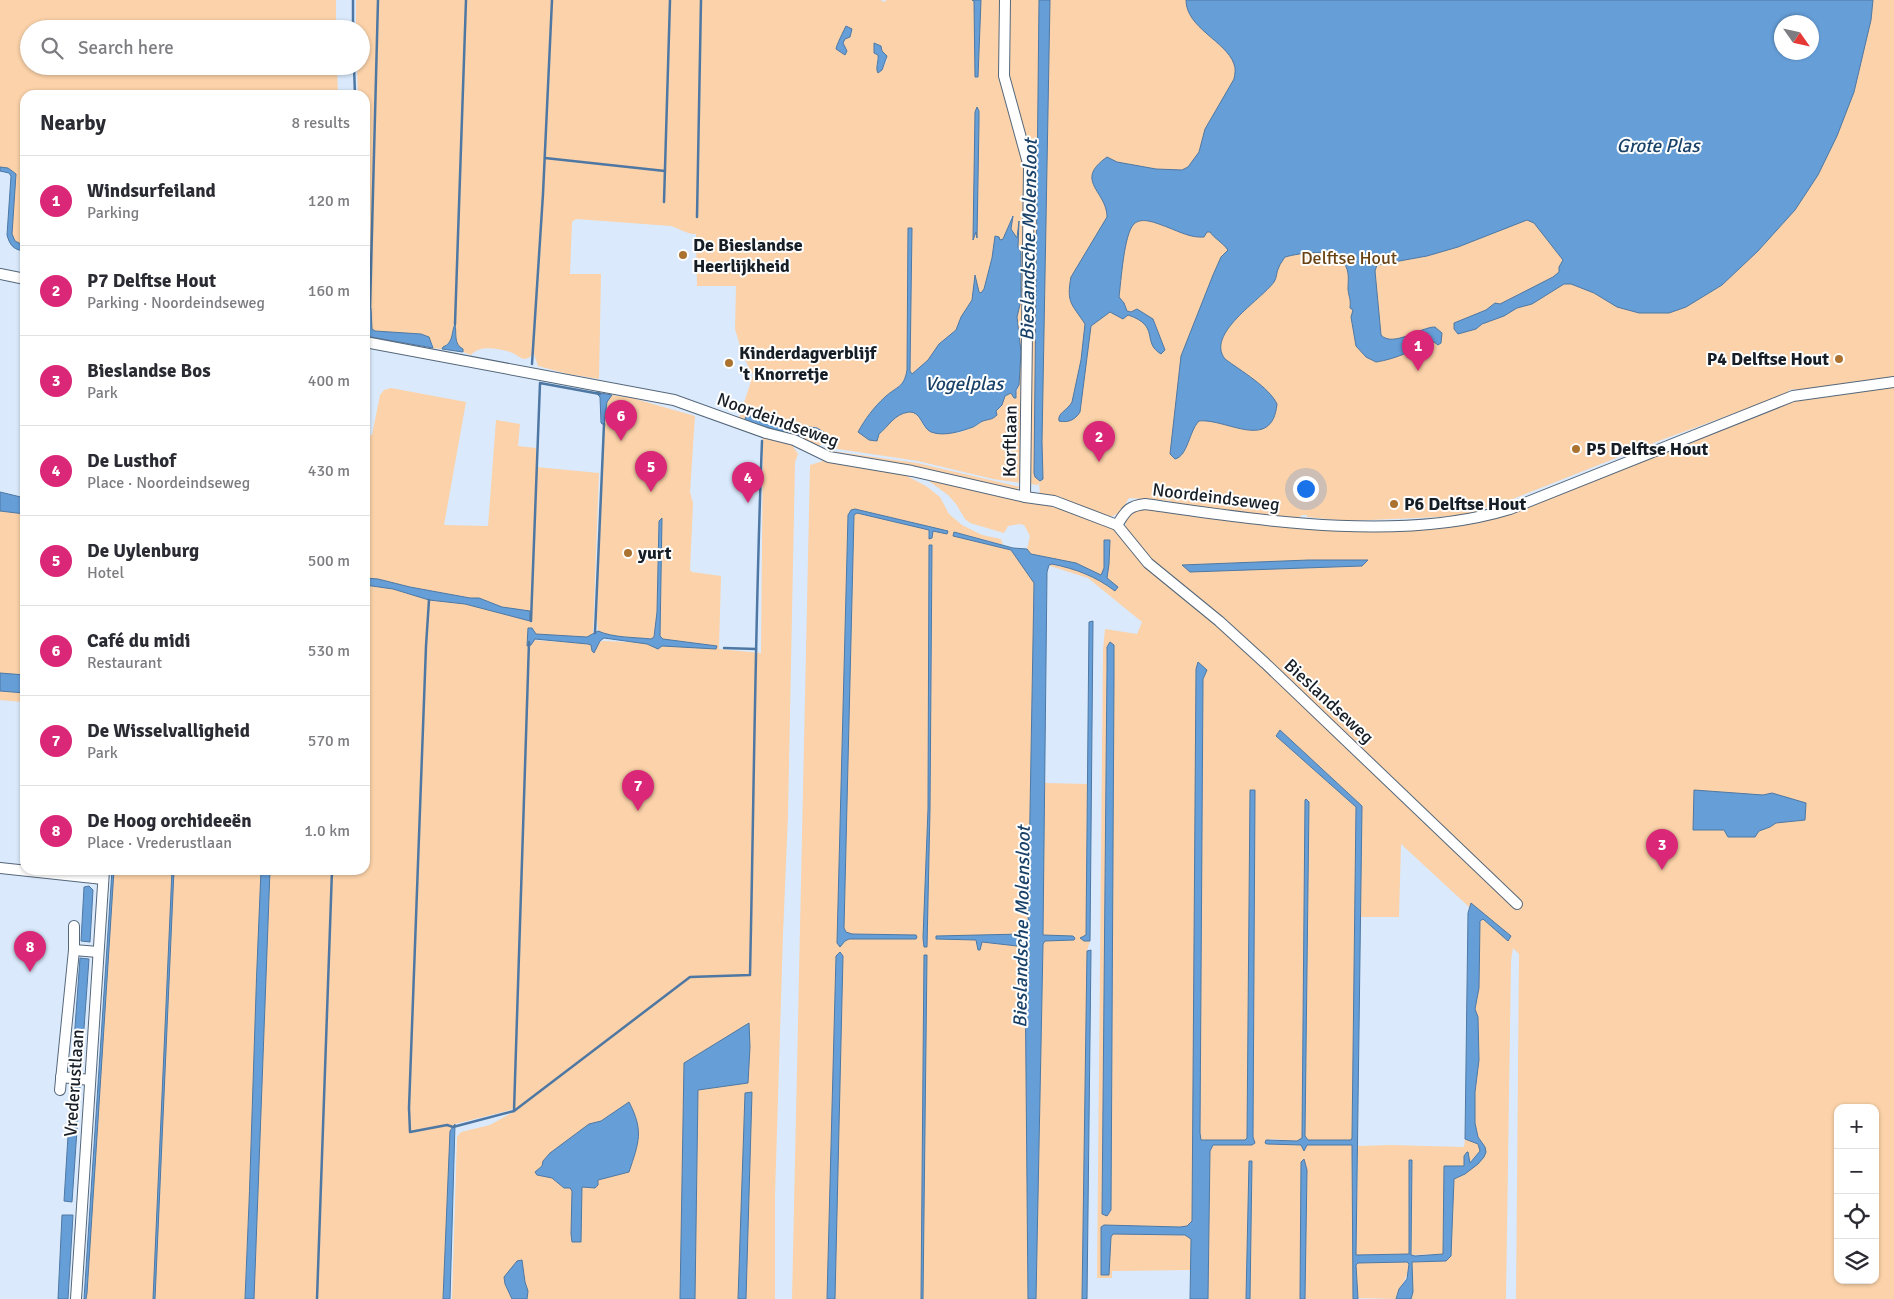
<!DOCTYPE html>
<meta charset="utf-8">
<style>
body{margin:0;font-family:Signika,sans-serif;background:#f7f7f7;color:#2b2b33}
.controls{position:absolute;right:15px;bottom:15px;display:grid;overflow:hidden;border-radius:10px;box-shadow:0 1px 4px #0004}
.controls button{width:45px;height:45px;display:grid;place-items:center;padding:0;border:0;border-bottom:1px solid #e1e1e2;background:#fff;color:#2b2b33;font:25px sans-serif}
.compass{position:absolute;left:1774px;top:15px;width:45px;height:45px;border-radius:50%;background:#fff;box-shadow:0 1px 4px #0004;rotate:124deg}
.you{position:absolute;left:1305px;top:488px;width:18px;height:18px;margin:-12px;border:4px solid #fff;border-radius:50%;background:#1a73e8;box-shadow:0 0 0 8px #1a73e833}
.badge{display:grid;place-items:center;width:32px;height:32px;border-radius:50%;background:#db2777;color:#fff;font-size:16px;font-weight:700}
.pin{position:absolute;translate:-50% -41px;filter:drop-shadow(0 1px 2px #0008)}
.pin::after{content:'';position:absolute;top:26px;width:18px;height:15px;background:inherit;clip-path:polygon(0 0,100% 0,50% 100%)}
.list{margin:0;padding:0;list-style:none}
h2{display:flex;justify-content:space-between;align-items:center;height:65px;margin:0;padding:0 20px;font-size:21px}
h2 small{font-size:16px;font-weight:400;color:#7c7c81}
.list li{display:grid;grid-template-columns:32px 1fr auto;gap:15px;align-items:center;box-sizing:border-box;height:90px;padding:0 20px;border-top:1px solid #e1e1e2}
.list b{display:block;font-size:19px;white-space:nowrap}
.list p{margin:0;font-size:16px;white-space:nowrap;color:#7c7c81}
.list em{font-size:16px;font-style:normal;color:#7c7c81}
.icon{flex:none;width:28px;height:28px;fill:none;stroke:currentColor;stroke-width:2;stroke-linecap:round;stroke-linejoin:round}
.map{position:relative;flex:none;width:1894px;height:1299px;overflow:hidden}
.search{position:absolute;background:#fff;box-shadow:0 1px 4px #0004;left:20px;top:20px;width:350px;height:55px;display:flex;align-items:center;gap:12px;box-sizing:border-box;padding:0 18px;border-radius:28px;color:#7c7c81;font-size:19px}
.panel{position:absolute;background:#fff;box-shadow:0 1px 4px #0004;left:20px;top:90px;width:350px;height:785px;border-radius:15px}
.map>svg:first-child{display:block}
.green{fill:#fbd2a9;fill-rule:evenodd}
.water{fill:#669ed8;stroke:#4e78a3;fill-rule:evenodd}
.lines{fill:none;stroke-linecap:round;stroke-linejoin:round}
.stream{stroke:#4e78a3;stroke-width:2.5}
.minor-casing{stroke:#55677a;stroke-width:12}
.minor{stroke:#fff;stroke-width:10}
.poi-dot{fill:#ab7230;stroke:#fff;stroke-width:2}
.labels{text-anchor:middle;stroke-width:4;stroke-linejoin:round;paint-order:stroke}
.poi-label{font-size:18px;font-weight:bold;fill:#171e26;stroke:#fff;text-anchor:start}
.park-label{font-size:18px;fill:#6a4314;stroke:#fff}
.street-label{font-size:18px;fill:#171e26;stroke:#fff}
.water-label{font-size:19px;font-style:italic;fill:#1a4269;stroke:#fff}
</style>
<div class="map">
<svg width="1894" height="1299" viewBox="0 0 1894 1299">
<rect width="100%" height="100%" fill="#daeafc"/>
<!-- green -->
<g class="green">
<polygon points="0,0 336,0 336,29 29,29 29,66 337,66 338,95 25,95 25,246 15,241 12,234 16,174 8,168 0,167"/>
<path d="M356,0H880L885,2L886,0H1002L1000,69L1026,166L1022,483L993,479L918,461L831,448L829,445L830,438L826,437L822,445L814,446L744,421L745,419L739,418L753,375L743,356L735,329L736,286H697L696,234C688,235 679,228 671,226L576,219L572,222L570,274H601L599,379L568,374L538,366L534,354C531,356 528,359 524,359C520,358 517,355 513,353C501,349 480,344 471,355L463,352V349C453,345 455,334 456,325H454L451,340L442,349L433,348L432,343L421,334L375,331L371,329V308H369L368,329L365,331V95H358L357,66H361V29H356ZM874,43L881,46L882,51L887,60L882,70L877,66L878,55L874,52ZM1013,216L1011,229L1017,238L1019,223L1018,247L1021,252V300L1017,317L1019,385L1014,398L1012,393L1005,396L1000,408L976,426L958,433L925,428C922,423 919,414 913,412C900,408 879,430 877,441C862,439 865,434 864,421C870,413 877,403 885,397C897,387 904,386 907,370L908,229H912L910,371L912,374L928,360L939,344L956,330L961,317L972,300L974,278L979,292L981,293L984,289L992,258L995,236L999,237L1000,240L1003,239L1011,222L1010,218ZM747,415L786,424L817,428L825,432V438C799,440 769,430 745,420Z"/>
<path d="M1009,0H1894V379L1798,392L1796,389L1789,390L1787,394L1664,439L1500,504L1484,508L1482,512L1461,516L1347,521L1307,517V515H1302L1296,520L1171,503V501L1129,498C1123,508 1120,516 1107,517L1063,500L1062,497L1040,496L1039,482L1038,485L1029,484L1031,288L1033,285L1034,256L1032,253L1033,175L1008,78ZM1782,22H1812V52H1782Z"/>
<path d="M1894,385V1299H1516L1519,954L1513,948L1511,961L1506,1299H1411L1413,1292L1412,1262L1446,1261L1451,1256L1454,1179L1465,1174L1485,1147L1478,1137L1475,1123V1092L1479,1060L1478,1017L1475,1009L1479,988V926L1482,919L1401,844L1399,917H1360L1362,807L1276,736L1356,807L1352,1138L1351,1140H1307L1305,1136L1309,802L1305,800L1302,1139L1297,1141L1270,1139L1267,1144L1298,1145H1301L1304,1151L1306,1145H1352L1353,1299H1305L1307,1170L1301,1162L1300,1299H1250L1252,1161H1249L1246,1299H1208L1210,1151L1213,1145L1255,1143L1253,1137L1255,791L1250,790L1247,1138L1245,1140H1201L1200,1133L1203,679L1205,674L1197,668L1192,1221L1187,1226L1180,1227L1104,1225L1109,1275L1111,1237L1113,1234H1167L1189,1236L1191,1238L1190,1270L1112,1271V1278H1097L1103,650L1105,629L1137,634L1142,622L1088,578L1050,566L1051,558L1031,554L1027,549L1030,536L1024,525L1019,524L1008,526L1004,533L970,523L965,519L956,504L948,495L926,479L1040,503L1070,512L1096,523L1126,525L1125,521L1130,513L1143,507L1399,529L1462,525L1477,523L1491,519L1798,399ZM1114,645L1111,1210L1110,1213L1103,1215L1102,1213L1107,647ZM1838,1108H1875V1280H1838Z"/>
<path d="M391,388L466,402L444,525L488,526L496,420L520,424L518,446L536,448V467L599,473L593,633L588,637L532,635L531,640L595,644L603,641L717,646L663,639L660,636L662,518L659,522L657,612L654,637L651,639C634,637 614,638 598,631L597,619L601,473L607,402L612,395L632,398L695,416L690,492L693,503L690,570L692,572L721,576L719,649L761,653L763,436L792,445L798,454L795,462L788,815L783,934L775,1196V1299H452L457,1137L461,1132L490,1125L515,1111V1105L511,1110L455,1124L451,1127L443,1299H254L270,870H365V585L393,589L423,598L465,604L530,620V611L502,607L479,598H470L365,578V435H372L380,395L384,390Z"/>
<polygon points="831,451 917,463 1020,487 1014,491 831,453"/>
<path d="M823,461L901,473L926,486L940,497L949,514L962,525L982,535L1001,539L1003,545L981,539V543L1011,550L1034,582L1028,927L1023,934L936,936V939L976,940L978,949L980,950L981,942L1017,946L1021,949L1025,960L1028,1299H923L927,955H925L921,1299H835L842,953L836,956L827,1299H792L810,465ZM855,509L948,531L947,534L933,530L928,537L929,530L857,513L854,515L844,928L846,932L852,934L917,936L915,939H849L845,941L843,944L839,855L848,515L849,512ZM929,545L932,546L930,809L924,947L928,809Z"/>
<polygon points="0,511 25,514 25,675 0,673"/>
<polygon points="0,691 21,693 22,702 0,700"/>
<polygon points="1045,783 1087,784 1086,935 1081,937 1084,941 1090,941 1087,951 1082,1299 1036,1299 1043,944 1045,941 1074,940 1043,935"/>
<path d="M114,870H261C254,1013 252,1156 245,1299H86Z"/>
<polygon points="1465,1139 1478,1144 1480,1151 1469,1163 1469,1156 1464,1156 1464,1166 1444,1166 1443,1254 1411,1255 1412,1161 1410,1160 1409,1254 1356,1255 1358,1146 1390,1145 1464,1147"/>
<path d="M1361,1262H1407L1409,1264C1409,1278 1399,1286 1396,1299L1357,1298L1356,1265Z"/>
</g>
<!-- water -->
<g class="water">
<polygon points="972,0 981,0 978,77 975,77 974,1"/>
<polygon points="1039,0 1050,0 1042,442 1043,479 1040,481 1035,477 1034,473"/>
<path d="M1186,0H1873L1871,20L1854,92L1837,136L1818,175L1795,210L1758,251L1722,285L1686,307L1669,313H1639L1617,307L1594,293L1571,284H1564L1532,304L1517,308L1504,316L1482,324L1476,329L1458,334L1454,329V323L1486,310L1495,303L1500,304L1553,277L1559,272V267L1563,260L1534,223L1527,220L1458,247L1427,256L1377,265L1375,271L1381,335C1393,348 1420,327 1435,327L1442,333L1441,343L1438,345L1434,342C1414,349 1397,359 1376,362L1366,357L1356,346L1351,317L1353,310L1350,308C1351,298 1349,299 1348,289C1348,280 1350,272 1344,263C1334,247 1300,253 1285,257C1283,260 1280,264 1279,267C1276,272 1277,278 1274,282C1261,300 1205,334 1225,359C1241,371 1269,387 1277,404C1272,453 1226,418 1199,421C1189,431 1188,456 1175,459L1170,454L1181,356L1213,275L1221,257L1228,250C1222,242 1215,239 1210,232H1207L1204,237C1191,238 1180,232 1167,227C1158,224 1142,216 1134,224C1124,233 1121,282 1119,297L1124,303L1127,311L1131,312L1137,309L1153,319L1165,350L1161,354C1141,342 1161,326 1128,315L1123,319L1110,312L1091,326L1080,412C1075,420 1068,423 1059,421C1057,413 1068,410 1072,402L1081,360L1085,324C1072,304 1066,303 1071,277L1107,217C1107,191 1073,181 1107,157L1117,162L1156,169L1182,170L1188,167L1199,152L1205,129L1234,79C1235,74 1236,69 1234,64C1226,41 1186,28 1186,0ZM1812,22V52H1782V22Z"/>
<path d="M846,26L852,29L850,37L845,39L843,43L847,51L845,55L836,49C836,46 844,30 846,26Z"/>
<path d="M874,43L881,46L882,51L887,56L882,70L878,73C875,68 879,61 878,55L874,53Z"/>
<polygon points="977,107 979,111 979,122 977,238 976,232 973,240 975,112"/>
<path d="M0,167L8,168L16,174L12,234L15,241L25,246V251C14,250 10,246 7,235L11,176L9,173L0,171Z"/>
<path d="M1013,216L1011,229L1017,238L1019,221L1018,247L1021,252V300L1017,317L1021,352L1019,385L1016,390V398H1014L1011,393L1005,396L1002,405L996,411L997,415C992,420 989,419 983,421C980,422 977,425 973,427C962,431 944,437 931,432C922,428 921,411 909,412C894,414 889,426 879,434L877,441L869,440L858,432C865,419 874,407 885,397C897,386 904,388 907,370L908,228H912L910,371L912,374L928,360L939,344L956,330L961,317L972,300L975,275L979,292L981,293L984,289L992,258L995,236L999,237L1000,240L1003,239Z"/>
<polygon points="369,308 371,308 372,329 375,331 421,334 429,337 433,348 365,336 365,331 368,329"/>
<path d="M455,324C457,333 453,344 463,349V352L442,349L443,347C454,343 451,332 455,324Z"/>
<polygon points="595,392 612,395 607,402 604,425 601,423 600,397"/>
<path d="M746,415L786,424L817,428L825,433V438C797,438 771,429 745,420Z"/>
<polygon points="0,492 25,498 25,514 0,511"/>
<polygon points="855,509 948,531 947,534 933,531 932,538 929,539 929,530 857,513 854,515 844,928 846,932 852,934 916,935 917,937 916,939 849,939 845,941 840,947 837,943 848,515 851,510"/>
<path d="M662,518L660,636L663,639L717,646L716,649L662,646L658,649L647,644L604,638L600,641L594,653L592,651L591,645L588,644L535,639L531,645L527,646L528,628H532L536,634L587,637L598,631C614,638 634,637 651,639L654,637L657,612L659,521Z"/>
<path d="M954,532L1013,548L1027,549L1031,554L1076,563L1101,575L1104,568V540H1110L1109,564L1107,578L1118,587L1115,591C1095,576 1076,569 1052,564L1049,565L1047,572L1043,935L1073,936L1075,938L1074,940L1045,941L1043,944L1036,1299H1028L1025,960L1021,949L1017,946L982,942L980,950H978L976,940L936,939V936L1023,934L1028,927L1034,583L1011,550L953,536Z"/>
<polygon points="929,545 932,545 930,809 927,947 924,947 923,938 928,809"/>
<polygon points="1309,560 1368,560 1362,566 1190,572 1182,565"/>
<polygon points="365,578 378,579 410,587 470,598 479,598 502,607 530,611 530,621 465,604 429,600 393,589 365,585"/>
<polygon points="1093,621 1090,941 1084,941 1080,938 1086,935 1089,622"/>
<polygon points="1110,642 1114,645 1114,676 1111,1210 1107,1216 1102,1214 1107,668 1107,647"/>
<polygon points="1198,662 1207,670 1203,679 1200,1133 1201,1140 1245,1140 1247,1138 1250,790 1255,790 1253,1137 1255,1143 1252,1145 1213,1145 1210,1151 1208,1299 1190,1299 1191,1239 1185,1235 1113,1234 1111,1237 1109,1275 1101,1275 1101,1227 1104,1225 1180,1227 1187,1226 1192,1221 1196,669"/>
<polygon points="0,673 25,675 25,693 0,691"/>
<polygon points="1280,730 1362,806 1356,1255 1409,1254 1409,1160 1412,1160 1411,1255 1415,1256 1443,1254 1444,1166 1464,1166 1464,1156 1467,1152 1468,1152 1470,1163 1480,1151 1478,1144 1465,1139 1468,913 1471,903 1511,936 1508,941 1483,919 1480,921 1479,988 1475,1009 1478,1017 1479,1060 1475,1092 1475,1123 1478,1137 1485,1147 1486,1152 1484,1157 1478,1164 1465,1174 1454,1179 1451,1256 1446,1261 1412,1262 1413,1292 1411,1299 1396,1299 1399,1289 1407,1279 1409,1264 1407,1262 1358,1263 1356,1265 1358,1299 1353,1299 1352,1145 1307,1145 1304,1151 1301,1145 1267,1144 1265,1143 1266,1140 1297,1141 1302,1138 1305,800 1306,799 1309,802 1305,1136 1308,1140 1351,1140 1352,1138 1356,807 1276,736"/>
<polygon points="1694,790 1763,795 1772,793 1806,803 1805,820 1776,823 1770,827 1759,831 1755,837 1728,837 1724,830 1693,830"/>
<polygon points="112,870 114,870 87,1293 86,1299 84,1299"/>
<polygon points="172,870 174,870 155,1299 153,1299"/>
<path d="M261,870H270L254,1299H245C252,1156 254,1013 261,870Z"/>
<polygon points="89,886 93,890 90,942 81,941 84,887"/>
<polygon points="1091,950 1087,1299 1082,1299 1087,951"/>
<polygon points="840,952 843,956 835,1299 827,1299 836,956"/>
<polygon points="924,955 927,955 923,1299 921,1299"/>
<polygon points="80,958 89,959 81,1070 72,1069"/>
<polygon points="749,1023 750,1047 748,1083 698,1090 695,1299 680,1299 684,1063"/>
<polygon points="71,1087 80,1087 72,1202 64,1201"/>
<polygon points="752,1092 746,1299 738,1299 745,1093"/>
<path d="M629,1102C644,1131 639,1142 629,1172L598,1180V1185L595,1188L582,1187L581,1242H572L571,1234L572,1191L570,1188H564L552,1178L537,1175L535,1172L542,1166L543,1161L550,1153L589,1124L601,1121Z"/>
<polygon points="455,1124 450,1299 443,1299 450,1131"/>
<polygon points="1304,1159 1307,1170 1305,1299 1300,1299 1301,1162"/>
<polygon points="1249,1161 1252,1161 1250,1299 1246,1299"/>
<polygon points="62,1215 73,1215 68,1299 58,1299"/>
<polygon points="522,1260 525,1282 528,1291 527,1299 512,1299 505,1284 504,1277 517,1261"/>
</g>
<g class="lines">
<!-- stream -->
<g class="stream">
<polyline points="353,0 353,29"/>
<polyline points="354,66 355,95"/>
<polyline points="545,158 665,171"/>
<polyline points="664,202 670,0"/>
<polyline points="697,217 701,0"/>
<polyline points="370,308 378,0"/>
<polyline points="455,324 466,0"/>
<polyline points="532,364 543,194 552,0"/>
<path d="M429,600L426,646L409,1108L410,1132L447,1125L453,1127L514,1111L690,977L750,975C754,797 755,619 762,441"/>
<polyline points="531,621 540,383 600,394"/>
<polyline points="595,633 604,424"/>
<polyline points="724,648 756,649"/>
<polyline points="514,1111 529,642"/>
<polyline points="317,1299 332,870"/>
</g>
<defs>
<g id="minor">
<polyline points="1005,0 1004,76 1029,167 1025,497"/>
<polyline points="0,274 25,279"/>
<polyline points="365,342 674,400 766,433 794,440 829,457 912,471 1025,497 1054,501 1117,525 1148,563 1219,621 1265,663 1517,904"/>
<path d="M1117,525C1126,511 1128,506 1145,504C1258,520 1399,543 1510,509L1793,396L1894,382"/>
<polyline points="0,868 103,879"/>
<polyline points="74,950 98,952"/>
<polyline points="61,1077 90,1080"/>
<polyline points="60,1090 74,950 74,926"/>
<polyline points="76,1299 104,870"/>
</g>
</defs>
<!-- minor casing -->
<use href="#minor" class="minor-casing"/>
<!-- minor -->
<use href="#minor" class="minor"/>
</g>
<!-- markers -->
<g class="poi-dot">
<circle cx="683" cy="255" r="5"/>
<circle cx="1839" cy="359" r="5"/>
<circle cx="729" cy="363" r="5"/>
<circle cx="1576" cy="449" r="5"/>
<circle cx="1394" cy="504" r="5"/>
<circle cx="628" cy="553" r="5"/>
</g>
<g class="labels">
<!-- poi labels -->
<g class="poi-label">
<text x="693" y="251">De Bieslandse<tspan x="693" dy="21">Heerlijkheid</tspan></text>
<text x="739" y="359">Kinderdagverblijf<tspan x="739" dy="21">'t Knorretje</tspan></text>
<text x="1829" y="365" text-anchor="end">P4 Delftse Hout</text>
<text x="1586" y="455">P5 Delftse Hout</text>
<text x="1404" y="510">P6 Delftse Hout</text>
<text x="638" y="559">yurt</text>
</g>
<!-- park labels -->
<g class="park-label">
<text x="1349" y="264">Delftse Hout</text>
</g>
<!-- street labels -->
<g class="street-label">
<text transform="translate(778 420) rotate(20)" y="6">Noordeindseweg</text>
<text transform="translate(1010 441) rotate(-89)" y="6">Korftlaan</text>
<text transform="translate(1216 497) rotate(7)" y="6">Noordeindseweg</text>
<text transform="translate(1329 701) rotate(43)" y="6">Bieslandseweg</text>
<text transform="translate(74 1083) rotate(-86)" y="6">Vrederustlaan</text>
</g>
<!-- water labels -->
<g class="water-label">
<text x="1658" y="152">Grote Plas</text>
<text transform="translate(1028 240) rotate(-89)" y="7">Bieslandsche Molensloot</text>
<text x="964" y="390">Vogelplas</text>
<text transform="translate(1021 927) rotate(-89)" y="7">Bieslandsche Molensloot</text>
</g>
</g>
</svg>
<div class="controls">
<button>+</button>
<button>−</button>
<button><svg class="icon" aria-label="locate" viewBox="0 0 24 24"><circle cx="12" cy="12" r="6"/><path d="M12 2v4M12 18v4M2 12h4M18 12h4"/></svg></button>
<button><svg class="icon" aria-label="layers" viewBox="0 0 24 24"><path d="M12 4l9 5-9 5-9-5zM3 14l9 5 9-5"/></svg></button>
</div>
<svg class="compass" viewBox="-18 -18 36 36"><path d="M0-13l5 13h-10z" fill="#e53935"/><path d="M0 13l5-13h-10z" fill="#7c7c81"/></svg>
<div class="you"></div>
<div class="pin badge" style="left:1418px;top:371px">1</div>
<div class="pin badge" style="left:1099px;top:462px">2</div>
<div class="pin badge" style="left:1662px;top:870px">3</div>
<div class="pin badge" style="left:748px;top:503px">4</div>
<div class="pin badge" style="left:651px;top:492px">5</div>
<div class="pin badge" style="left:621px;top:441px">6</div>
<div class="pin badge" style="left:638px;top:811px">7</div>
<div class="pin badge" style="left:30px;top:972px">8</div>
<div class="search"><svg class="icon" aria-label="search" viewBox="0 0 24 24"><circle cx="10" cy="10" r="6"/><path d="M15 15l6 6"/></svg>Search here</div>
<section class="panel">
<h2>Nearby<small>8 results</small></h2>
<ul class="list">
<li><span class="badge">1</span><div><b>Windsurfeiland</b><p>Parking</p></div><em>120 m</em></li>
<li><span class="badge">2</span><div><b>P7 Delftse Hout</b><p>Parking · Noordeindseweg</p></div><em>160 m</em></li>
<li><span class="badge">3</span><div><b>Bieslandse Bos</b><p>Park</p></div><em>400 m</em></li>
<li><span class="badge">4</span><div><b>De Lusthof</b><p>Place · Noordeindseweg</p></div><em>430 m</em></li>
<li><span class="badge">5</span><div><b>De Uylenburg</b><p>Hotel</p></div><em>500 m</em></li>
<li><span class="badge">6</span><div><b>Café du midi</b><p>Restaurant</p></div><em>530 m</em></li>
<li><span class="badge">7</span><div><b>De Wisselvalligheid</b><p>Park</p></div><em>570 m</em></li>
<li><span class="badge">8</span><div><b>De Hoog orchideeën</b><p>Place · Vrederustlaan</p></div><em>1.0 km</em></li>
</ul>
</section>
</div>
